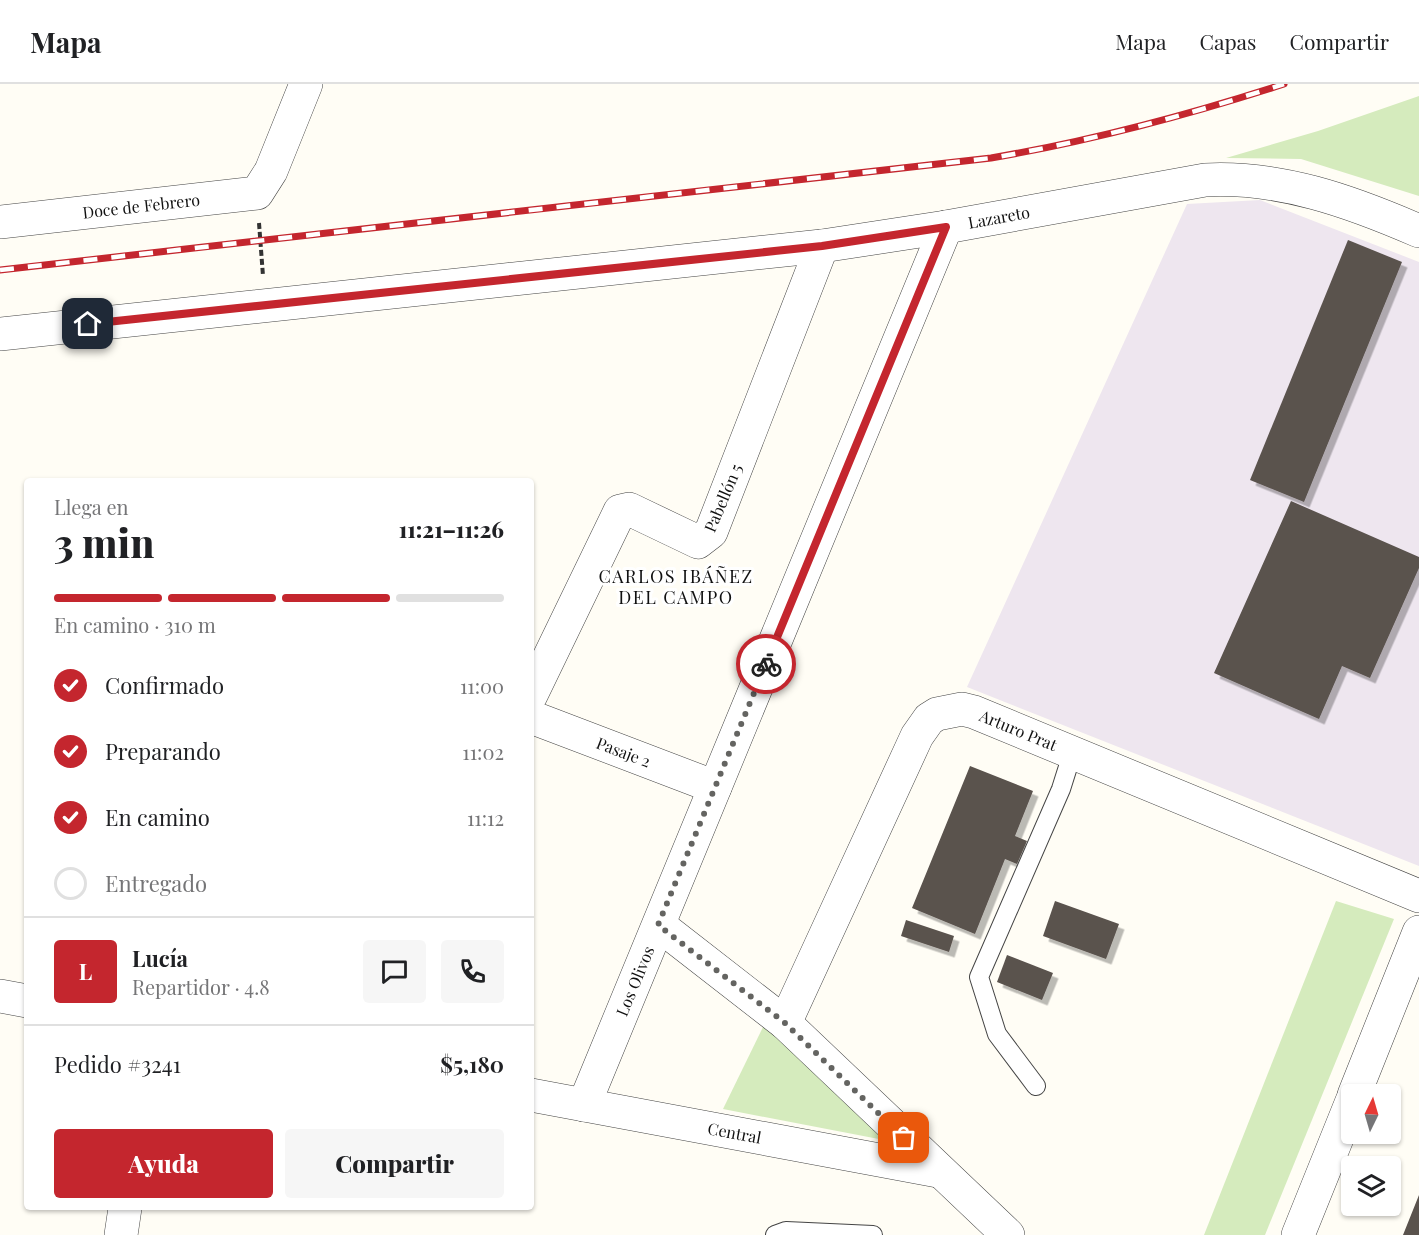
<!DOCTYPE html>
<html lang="es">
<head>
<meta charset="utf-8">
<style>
	body { margin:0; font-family:"Playfair Display",serif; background:#f6f6f6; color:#202124; height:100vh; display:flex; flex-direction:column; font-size:22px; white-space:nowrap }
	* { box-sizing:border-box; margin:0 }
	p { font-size:20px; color:#757577 }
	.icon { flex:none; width:33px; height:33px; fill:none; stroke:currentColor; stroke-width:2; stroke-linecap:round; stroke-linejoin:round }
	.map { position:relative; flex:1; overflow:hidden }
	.drawer { position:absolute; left:24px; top:394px; width:510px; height:732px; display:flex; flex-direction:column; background:#fff; border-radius:6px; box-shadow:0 2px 4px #0004 }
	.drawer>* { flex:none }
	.needle { width:39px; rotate:5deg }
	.fabs { position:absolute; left:1341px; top:1000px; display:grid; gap:12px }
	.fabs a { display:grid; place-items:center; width:60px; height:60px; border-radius:6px; background:#fff; box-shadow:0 2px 4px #0004; font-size:30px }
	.pin { position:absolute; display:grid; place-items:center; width:51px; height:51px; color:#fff; margin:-26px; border-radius:12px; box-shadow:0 3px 9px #0006 }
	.courier { position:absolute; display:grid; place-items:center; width:60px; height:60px; margin:-30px; border:4px solid #c4262e; border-radius:50%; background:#fff; color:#222; box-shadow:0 2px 8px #0007 }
	.summary em { font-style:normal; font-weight:800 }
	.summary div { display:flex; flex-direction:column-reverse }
	.summary { display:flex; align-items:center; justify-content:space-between; height:102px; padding:0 30px }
	h1 { font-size:39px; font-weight:800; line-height:45px }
	.bar { display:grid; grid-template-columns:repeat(4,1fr); gap:9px 6px; align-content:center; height:72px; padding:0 30px }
	.bar i { height:8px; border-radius:4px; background:#e0e0e0 }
	.bar .current { background:#c4262e }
	.bar p { grid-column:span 4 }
	.line { display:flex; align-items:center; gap:15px; padding:0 30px; border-top:2px solid #e0e0e0 }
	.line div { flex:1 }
	.round { display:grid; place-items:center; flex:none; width:63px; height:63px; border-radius:6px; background:#f6f6f6 }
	ol { padding:0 30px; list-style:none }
	li { display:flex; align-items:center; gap:18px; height:66px }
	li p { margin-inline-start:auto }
	li .icon { padding:6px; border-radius:50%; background:#c4262e; color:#fff; stroke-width:4 }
	li:last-child { color:#757577 }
	li i { width:33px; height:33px; border:3px solid #e0e0e0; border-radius:50% }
	.primary-button { display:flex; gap:12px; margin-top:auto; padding:12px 30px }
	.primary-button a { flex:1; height:69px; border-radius:6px; background:#c4262e; color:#fff; font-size:24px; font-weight:800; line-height:69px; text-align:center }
	.primary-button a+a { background:#f6f6f6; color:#202124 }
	header { display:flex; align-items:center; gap:36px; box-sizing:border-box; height:84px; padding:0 30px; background:#fff; border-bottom:2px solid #e0e0e0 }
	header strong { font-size:28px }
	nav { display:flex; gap:33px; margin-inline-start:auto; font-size:21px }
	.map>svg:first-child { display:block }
	.industrial { fill:#eee6ef }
	.green { fill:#d5ebbd }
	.building { fill:#5a524d; filter:url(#shadow) }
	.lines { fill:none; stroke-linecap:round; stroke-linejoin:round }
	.service-casing { stroke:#444; stroke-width:20 }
	.minor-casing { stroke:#444; stroke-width:34 }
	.tertiary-casing { stroke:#444; stroke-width:34 }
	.path { stroke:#333; stroke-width:4; stroke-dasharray:6 3; stroke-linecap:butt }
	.service { stroke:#fff; stroke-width:18 }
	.minor { stroke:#fff; stroke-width:33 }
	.tertiary { stroke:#fff; stroke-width:33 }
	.rail-casing { stroke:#c4262e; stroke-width:7 }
	.rail { stroke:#fff; stroke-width:4.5; stroke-dasharray:14; stroke-linecap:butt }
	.done { stroke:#646461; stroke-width:6; stroke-dasharray:0 10.8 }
	.route { stroke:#c4262e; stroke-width:8 }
	.labels { text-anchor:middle; stroke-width:6; stroke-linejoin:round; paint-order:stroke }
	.street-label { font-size:16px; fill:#111; stroke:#fff }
	.neighbourhood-label { font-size:18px; letter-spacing:1.5px; fill:#111; stroke:#fff }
</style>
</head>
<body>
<header>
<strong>Mapa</strong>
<nav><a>Mapa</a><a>Capas</a><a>Compartir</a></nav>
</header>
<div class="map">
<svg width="1419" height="1151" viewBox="0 0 1419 1151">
	<defs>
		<filter id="shadow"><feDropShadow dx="5.5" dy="5.5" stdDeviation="0" flood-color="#0004"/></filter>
	</defs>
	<rect width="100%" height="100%" fill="#fffdf5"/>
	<!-- industrial -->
	<polygon class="industrial" points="1260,116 1419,178 1419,782 967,603 1187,120"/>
	<!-- green -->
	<g class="green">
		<polygon points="1419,12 1419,112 1301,75 1226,74 1318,47"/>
		<polygon points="1336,817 1394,835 1265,1151 1204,1151"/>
		<polygon points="765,939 884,1056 723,1025"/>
	</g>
	<!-- building -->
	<g class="building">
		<polygon points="1348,156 1402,178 1304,418 1250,396"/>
		<polygon points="1291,417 1419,473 1419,484 1370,594 1342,582 1319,635 1214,589"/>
		<polygon points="970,682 1033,707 1015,752 1027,757 1017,780 1005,775 975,850 912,824"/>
		<polygon points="1055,817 1119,840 1106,875 1043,852"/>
		<polygon points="906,836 954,852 949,868 901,852"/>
		<polygon points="1007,871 1053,889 1042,916 997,898"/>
		<polygon points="1419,1111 1419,1151 1403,1151"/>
	</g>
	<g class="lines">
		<defs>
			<g id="service">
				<polyline points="1036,1002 997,950 979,893 1061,705 1073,667"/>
				<polyline points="775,1151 786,1147 873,1151"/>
			</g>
			<g id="minor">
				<path id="s1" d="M 0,138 L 257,109 L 271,87 L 306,0"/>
				<polyline points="531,611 620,427 629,425 698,458 711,448 822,162"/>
				<path id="s2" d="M 531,633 L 715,703"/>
				<polyline points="659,841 785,939 1008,1151"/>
				<polyline points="0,912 27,917"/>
				<path id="s3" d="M 785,939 L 917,652 L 929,635 L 937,630 L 962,625 L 974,628 L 1419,812"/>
				<path id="s4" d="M 531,1011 L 938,1087"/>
				<polyline points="1354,1011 1419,848"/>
				<path id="s5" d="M 584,1021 L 946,143"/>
				<polyline points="121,1151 125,1124"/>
				<polyline points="1298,1151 1352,1017"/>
			</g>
			<g id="tertiary">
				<path id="s6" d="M 0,250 L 822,162 L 946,143 L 1205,96 C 1280,92 1350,117 1419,147"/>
			</g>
		</defs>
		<!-- service casing -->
		<use href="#service" class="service-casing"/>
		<!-- minor casing -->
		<use href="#minor" class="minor-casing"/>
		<!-- tertiary casing -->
		<use href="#tertiary" class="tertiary-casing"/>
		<!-- path -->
		<polyline class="path" points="259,139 263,192"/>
		<!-- service -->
		<use href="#service" class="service"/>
		<!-- minor -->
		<use href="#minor" class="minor"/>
		<!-- tertiary -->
		<use href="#tertiary" class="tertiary"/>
		<defs>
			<path id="rail" d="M 0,186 L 991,74 C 1091,57 1188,31 1284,0"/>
		</defs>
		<!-- rail casing -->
		<use href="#rail" class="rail-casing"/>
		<!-- rail -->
		<use href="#rail" class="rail"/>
	</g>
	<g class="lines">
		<!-- done -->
		<polyline class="done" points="766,580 658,841 785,939 904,1054"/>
		<!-- route -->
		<polyline class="route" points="88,240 822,162 946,143 766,580"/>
	</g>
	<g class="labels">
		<!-- street labels -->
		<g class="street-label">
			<text dy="6" stroke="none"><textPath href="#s1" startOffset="142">Doce de Febrero</textPath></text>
			<text dy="6" stroke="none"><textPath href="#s6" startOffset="1006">Lazareto</textPath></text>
			<text transform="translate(723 414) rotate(-67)" y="6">Pabellón 5</text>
			<text dy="6" stroke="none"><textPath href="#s3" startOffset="432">Arturo Prat</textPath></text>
			<text dy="6" stroke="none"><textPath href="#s2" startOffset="99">Pasaje 2</textPath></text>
			<text dy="6" stroke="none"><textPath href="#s5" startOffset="134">Los Olivos</textPath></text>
			<text dy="6" stroke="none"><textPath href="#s4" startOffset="207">Central</textPath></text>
		</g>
		<!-- neighbourhood labels -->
		<g class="neighbourhood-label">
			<text x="676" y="499">CARLOS IBÁÑEZ<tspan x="676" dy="21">DEL CAMPO</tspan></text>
		</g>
	</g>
</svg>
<div class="fabs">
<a><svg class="needle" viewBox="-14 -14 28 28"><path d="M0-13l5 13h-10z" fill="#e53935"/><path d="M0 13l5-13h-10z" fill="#757577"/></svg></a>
<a><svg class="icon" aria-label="layers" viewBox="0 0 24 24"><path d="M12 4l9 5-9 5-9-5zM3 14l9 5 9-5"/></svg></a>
</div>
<div class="pin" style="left:904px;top:1054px;background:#ea580c"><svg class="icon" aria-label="bag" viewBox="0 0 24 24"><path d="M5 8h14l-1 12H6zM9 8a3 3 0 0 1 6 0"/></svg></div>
<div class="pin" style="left:88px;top:240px;background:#1f2937"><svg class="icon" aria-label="home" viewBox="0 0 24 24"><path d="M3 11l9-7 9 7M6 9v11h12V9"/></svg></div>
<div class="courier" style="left:766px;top:580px"><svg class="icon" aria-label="bike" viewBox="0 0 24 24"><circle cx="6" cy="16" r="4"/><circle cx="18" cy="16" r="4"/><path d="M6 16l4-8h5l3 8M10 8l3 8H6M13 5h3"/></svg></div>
<section class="drawer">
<div class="summary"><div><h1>3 min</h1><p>Llega en</p></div><em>11:21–11:26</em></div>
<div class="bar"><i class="current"></i><i class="current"></i><i class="current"></i><i></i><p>En camino · 310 m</p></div>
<ol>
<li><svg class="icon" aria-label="check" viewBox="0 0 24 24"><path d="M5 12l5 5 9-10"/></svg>Confirmado<p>11:00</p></li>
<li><svg class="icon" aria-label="check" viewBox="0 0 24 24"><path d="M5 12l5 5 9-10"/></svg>Preparando<p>11:02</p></li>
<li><svg class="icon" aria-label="check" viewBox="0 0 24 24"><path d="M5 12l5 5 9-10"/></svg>En camino<p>11:12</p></li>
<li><i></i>Entregado</li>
</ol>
<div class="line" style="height:108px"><b class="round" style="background:#c4262e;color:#fff">L</b><div><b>Lucía</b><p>Repartidor · 4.8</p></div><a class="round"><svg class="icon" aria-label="chat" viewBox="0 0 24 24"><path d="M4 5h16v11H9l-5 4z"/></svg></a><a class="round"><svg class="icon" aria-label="phone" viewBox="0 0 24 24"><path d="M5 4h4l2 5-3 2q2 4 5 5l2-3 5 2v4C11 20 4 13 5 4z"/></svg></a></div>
<div class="line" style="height:78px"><div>Pedido #3241</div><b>$5,180</b></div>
<div class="primary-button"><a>Ayuda</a><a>Compartir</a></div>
</section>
</div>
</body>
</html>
